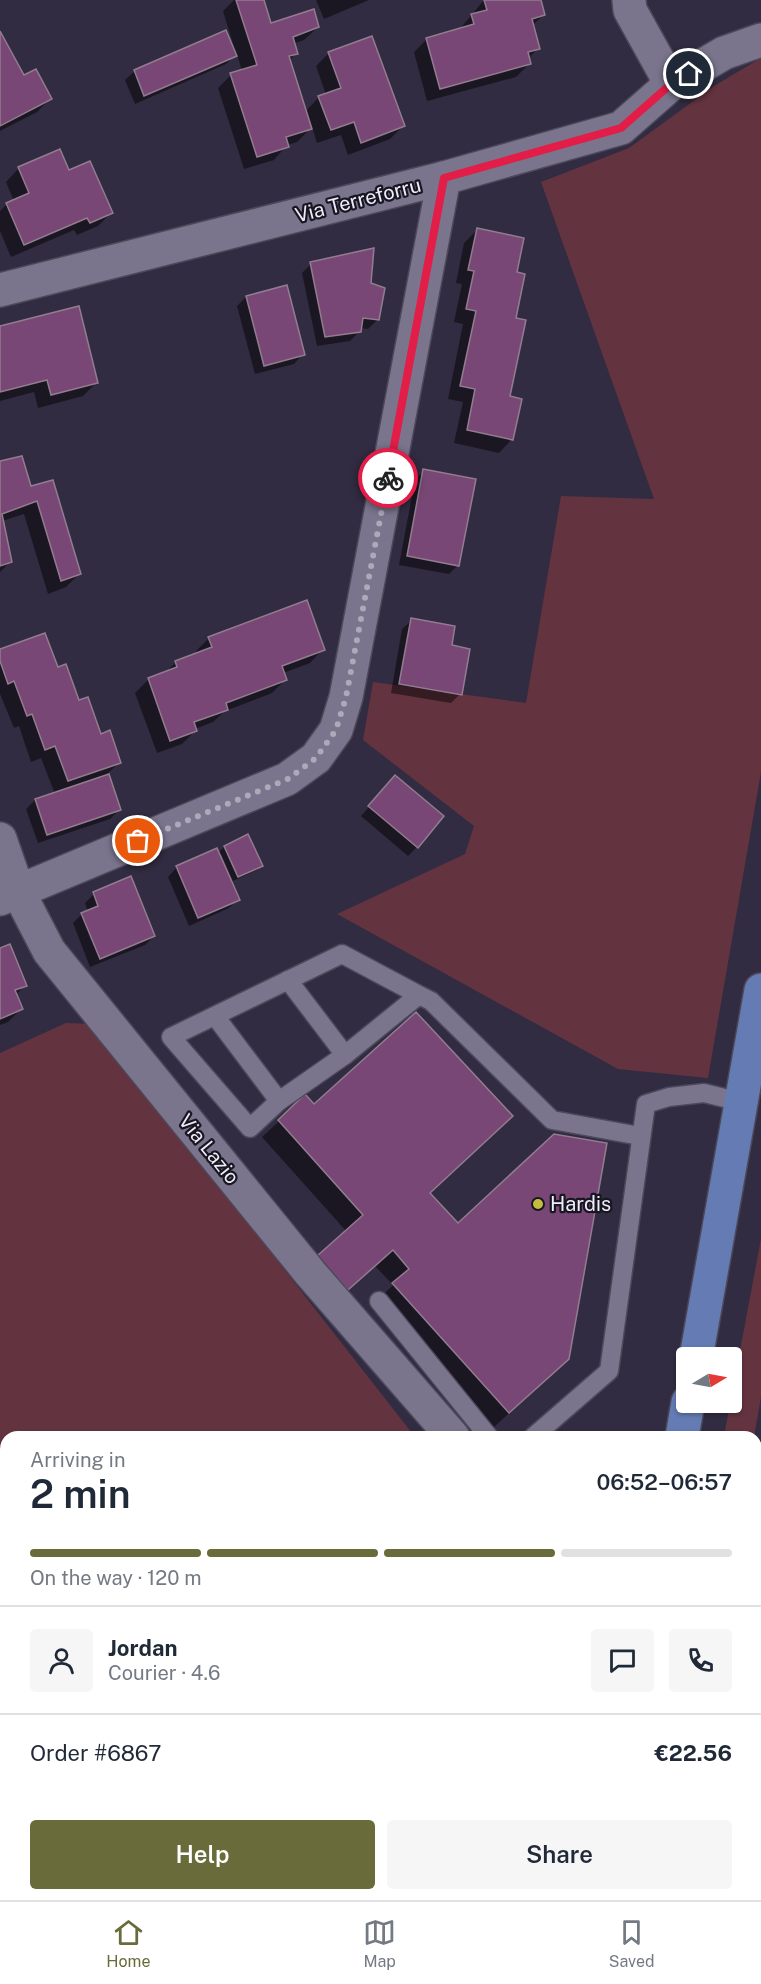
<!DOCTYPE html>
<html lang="en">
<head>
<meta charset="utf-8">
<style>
	body { margin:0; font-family:"Public Sans",sans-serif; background:#f6f6f7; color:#1f2937; height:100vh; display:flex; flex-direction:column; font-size:22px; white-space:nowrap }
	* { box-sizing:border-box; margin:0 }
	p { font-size:20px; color:#747a83 }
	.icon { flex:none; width:33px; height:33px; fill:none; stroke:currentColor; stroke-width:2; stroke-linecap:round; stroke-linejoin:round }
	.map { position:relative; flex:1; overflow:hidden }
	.panel { position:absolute; left:0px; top:1431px; width:762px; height:470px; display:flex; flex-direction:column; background:#fff; border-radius:18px 18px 0 0; box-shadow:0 2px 4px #0004 }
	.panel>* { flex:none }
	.needle { width:39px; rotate:80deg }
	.fabs { position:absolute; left:676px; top:1347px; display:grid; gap:12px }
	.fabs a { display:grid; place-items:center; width:66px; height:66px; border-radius:6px; background:#fff; box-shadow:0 2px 4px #0004; font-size:30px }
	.pin { position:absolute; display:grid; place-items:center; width:51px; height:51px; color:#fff; margin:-26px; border:3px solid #fff; border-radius:50%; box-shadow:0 2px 6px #0007 }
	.courier { position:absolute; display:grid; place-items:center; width:60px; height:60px; margin:-30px; border:4px solid #e11d48; border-radius:50%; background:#fff; color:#222; box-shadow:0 2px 8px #0007 }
	.summary em { font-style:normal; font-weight:600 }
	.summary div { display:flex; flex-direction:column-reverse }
	.summary { display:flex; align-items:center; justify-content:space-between; height:102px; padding:0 30px }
	h1 { font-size:39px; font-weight:600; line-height:45px }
	.bar { display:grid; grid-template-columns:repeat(4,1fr); gap:9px 6px; align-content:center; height:72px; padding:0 30px }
	.bar i { height:8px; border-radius:4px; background:#e0e1e3 }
	.bar .selected { background:#6a6b3a }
	.bar p { grid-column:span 4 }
	.line { display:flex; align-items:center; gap:15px; padding:0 30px; border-top:2px solid #e0e1e3 }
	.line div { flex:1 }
	.round { display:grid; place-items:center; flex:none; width:63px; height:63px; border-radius:6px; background:#f6f6f7 }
	.cta { display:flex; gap:12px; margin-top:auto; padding:12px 30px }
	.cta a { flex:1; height:69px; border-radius:6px; background:#6a6b3a; color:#fff; font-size:24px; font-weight:600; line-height:69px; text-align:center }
	.cta a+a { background:#f6f6f7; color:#1f2937 }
	.tabs { display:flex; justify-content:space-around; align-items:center; height:84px; border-top:2px solid #e0e1e3; background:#fff; font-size:16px; color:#747a83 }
	.tabs a { display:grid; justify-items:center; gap:3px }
	.tabs .selected { color:#6a6b3a }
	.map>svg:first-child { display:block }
	.green { fill:#643340 }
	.shadow { fill:#0007 }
	.building { fill:#794775; stroke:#927c8f; stroke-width:1.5 }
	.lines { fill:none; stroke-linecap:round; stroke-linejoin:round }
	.service-casing { stroke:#4c485a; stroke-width:21 }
	.minor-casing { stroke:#4c485a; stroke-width:36 }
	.primary-casing { stroke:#4c485a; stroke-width:36 }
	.service { stroke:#7a758d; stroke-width:18 }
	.minor { stroke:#7a758d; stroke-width:33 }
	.primary { stroke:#647cb3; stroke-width:33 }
	.done { stroke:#aca9b9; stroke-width:6; stroke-dasharray:0 10.8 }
	.route { stroke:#e11d48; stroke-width:8 }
	.poi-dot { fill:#c5bc3d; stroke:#181620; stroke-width:2 }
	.labels { text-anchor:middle; stroke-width:4.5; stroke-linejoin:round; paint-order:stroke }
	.street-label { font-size:20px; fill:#efecfa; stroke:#181620 }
	.poi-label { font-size:20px; fill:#efecfa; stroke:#181620; text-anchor:start }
</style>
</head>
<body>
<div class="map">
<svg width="761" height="1900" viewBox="0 0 761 1900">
	<rect width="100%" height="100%" fill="#312c41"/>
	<!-- green -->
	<g class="green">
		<polygon points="761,58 761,772 708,1078 618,1069 337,914 465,854 474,826 363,740 373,682 526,703 561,496 654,499 541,182 629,148 714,86"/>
		<polygon points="66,1023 98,1024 119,1058 415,1437 6,1437 6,1894 203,1894 207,1900 0,1900 0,1053"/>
		<polygon points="761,1239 761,1397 754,1437 724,1437 730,1403 732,1402 732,1393"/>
		<polygon points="756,1591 761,1592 761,1881 756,1886"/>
		<polygon points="638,1894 748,1894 748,1895 742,1900 637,1900"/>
	</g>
	<!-- shadow -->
	<g class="shadow">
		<polygon points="234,0 262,0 270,25 318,27 304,40 293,44 296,53 289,61 305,112 319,97 326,95 316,66 329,53 403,126 390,139 348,155 341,135 317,143 312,127 297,142 287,145 274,160 244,169 218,88 231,75 242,71 237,54 226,64 135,104 125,80 135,71 234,47 223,11"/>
		<polygon points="316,0 369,0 324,19"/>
		<polygon points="484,0 539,0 543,15 532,26 538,48 528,59 529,64 516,77 427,101 414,52 427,39 459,30"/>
		<polygon points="0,34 24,77 50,99 37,112 0,131"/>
		<polygon points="19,168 68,172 111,213 98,226 77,235 74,230 11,257 0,231 0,211 7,204 14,201 6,182"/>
		<polygon points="477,230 515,273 515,320 508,397 512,439 499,453 454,443 463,402 448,399 463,324 454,322 462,284 456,283 464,243"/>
		<polygon points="311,264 377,320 368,329 360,328 359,332 350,341 317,346 302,273"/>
		<polygon points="246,297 303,354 294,364 255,374 237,306"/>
		<polygon points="0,327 96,383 83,396 38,408 34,392 0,401"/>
		<polygon points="0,463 30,488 79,574 66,587 48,594 24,514 2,521 10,562 0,572"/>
		<polygon points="424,471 458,565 449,574 399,565 415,480"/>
		<polygon points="412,620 450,647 460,694 451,703 391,693 402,629"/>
		<polygon points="209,638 323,649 310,663 283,673 285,680 272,693 225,711 213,722 195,729 195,731 182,744 157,753 135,693 149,679 165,673 176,662 197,654 196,651"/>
		<polygon points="0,651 57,669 119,763 107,774 119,810 110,819 38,843 26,809 35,800 55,794 41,758 31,762 19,726 14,728 0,694"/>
		<polygon points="395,777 417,847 408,856 361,816"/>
		<polygon points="224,847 261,866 257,870 233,881 221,854 219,855 238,899 229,908 189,926 168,877 177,867 218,853"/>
		<polygon points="94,894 154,936 145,945 90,967 73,923 82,914 88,912 85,903"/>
		<polygon points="0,949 25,985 16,995 21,1009 8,1022 0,1025"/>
		<polygon points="305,1097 314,1106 429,1193 568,1358 492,1429 377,1301 393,1285 375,1266 331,1305 302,1274 347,1232 262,1137"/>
	</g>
	<!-- building -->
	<g class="building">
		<polygon points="236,0 264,0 271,23 314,9 319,27 293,37 298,54 289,56 312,129 286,137 289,147 257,157 230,73 257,65"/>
		<polygon points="484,0 541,0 545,15 532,19 540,49 528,52 531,64 440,89 426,38 474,24 471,14 487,10"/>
		<polygon points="226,30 237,56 144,96 134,70"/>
		<polygon points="0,31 24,75 36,69 52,99 0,126"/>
		<polygon points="372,36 405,126 361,143 354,122 331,130 318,96 341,88 328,52"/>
		<polygon points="60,149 69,170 90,161 113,213 90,223 87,218 24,245 6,203 29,193 18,167"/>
		<polygon points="477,228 524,238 517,272 525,274 516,318 526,320 510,396 522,399 513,440 467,430 475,389 460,386 476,311 466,309 474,271 468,270"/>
		<polygon points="374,248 371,283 385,288 379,320 363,318 361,332 325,337 310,262"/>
		<polygon points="287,285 305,355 264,366 246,296"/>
		<polygon points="79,306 98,383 51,395 47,380 0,392 0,326"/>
		<polygon points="22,456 31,486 53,480 81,574 61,581 37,501 2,514 12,562 0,566 0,461"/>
		<polygon points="423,469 476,479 459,566 407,556"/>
		<polygon points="307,600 325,650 282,666 287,680 226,703 228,710 194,722 197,731 170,741 148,678 177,667 175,661 212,647 208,637"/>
		<polygon points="411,618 455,626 452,645 470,649 462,695 399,684"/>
		<polygon points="45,633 58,667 66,664 79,700 88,697 101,734 110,730 121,763 68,781 55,746 45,750 32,714 27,716 14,681 8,684 0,661 0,649"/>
		<polygon points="109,774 121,810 47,835 35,799"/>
		<polygon points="395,775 444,816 418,848 368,806"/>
		<polygon points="248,834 263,866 238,877 224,846"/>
		<polygon points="217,848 240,900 198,918 176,866"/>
		<polygon points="131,876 155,936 100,959 81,913 98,906 93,892"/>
		<polygon points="10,944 27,986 15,990 23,1009 0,1019 0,948"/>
		<polygon points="416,1012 513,1116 430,1193 458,1223 554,1134 607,1143 569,1359 509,1413 392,1283 409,1269 393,1250 348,1290 317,1256 363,1215 278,1120 305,1094 314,1104"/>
		<polygon points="329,1894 489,1894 488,1900 323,1900"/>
	</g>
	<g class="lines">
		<defs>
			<g id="service">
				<polyline points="288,980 345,1055"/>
				<polyline points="419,995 345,1055 279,1101 250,1128 171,1037 342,954 419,995 431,1001 552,1120 640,1136"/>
				<polyline points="215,1016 279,1101"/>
				<polyline points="379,1301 489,1437"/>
				<polyline points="533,1437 609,1371 646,1104 669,1097 704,1093 741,1102"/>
				<polyline points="272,1900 273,1894"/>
				<polyline points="508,1900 509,1894"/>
			</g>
			<g id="minor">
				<polyline points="629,0 630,10 671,84"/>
				<polyline points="0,290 444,178 621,128 671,84 724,53 761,40"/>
				<polyline points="0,839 18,891 49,951 311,1274 453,1437"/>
				<polyline points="0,899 287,779 316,758 336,730 346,697 444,178"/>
			</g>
			<g id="primary">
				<polyline points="696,1358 761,990"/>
				<polyline points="682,1437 688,1402"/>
				<polyline points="599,1900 600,1894"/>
			</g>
		</defs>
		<!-- service casing -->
		<use href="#service" class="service-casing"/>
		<!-- minor casing -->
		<use href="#minor" class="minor-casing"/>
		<!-- primary casing -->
		<use href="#primary" class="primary-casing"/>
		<!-- service -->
		<use href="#service" class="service"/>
		<!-- minor -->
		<use href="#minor" class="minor"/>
		<!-- primary -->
		<use href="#primary" class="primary"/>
	</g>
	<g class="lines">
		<!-- done -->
		<polyline class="done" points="138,841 288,779 316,758 336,730 346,697 388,478"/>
		<!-- route -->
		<polyline class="route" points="388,478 444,178 621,128 671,84 689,74"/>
	</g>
	<!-- markers -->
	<circle class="poi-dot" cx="538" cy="1204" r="6"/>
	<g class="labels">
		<!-- street labels -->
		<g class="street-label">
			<text transform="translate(358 200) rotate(-14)" y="7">Via Terreforru</text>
			<text transform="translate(209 1149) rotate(51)" y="7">Via Lazio</text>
		</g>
		<!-- poi labels -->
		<g class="poi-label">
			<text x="550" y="1211">Hardis</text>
		</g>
	</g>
</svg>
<div class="fabs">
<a><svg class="needle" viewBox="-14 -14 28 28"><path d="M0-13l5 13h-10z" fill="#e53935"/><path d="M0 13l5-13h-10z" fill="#747a83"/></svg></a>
</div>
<div class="pin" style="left:138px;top:841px;background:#ea580c"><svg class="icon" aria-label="bag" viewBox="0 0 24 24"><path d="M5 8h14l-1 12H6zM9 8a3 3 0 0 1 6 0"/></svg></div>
<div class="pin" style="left:689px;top:74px;background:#1f2937"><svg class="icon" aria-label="home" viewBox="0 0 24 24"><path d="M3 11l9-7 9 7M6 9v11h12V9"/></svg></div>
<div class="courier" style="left:388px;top:478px"><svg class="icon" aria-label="bike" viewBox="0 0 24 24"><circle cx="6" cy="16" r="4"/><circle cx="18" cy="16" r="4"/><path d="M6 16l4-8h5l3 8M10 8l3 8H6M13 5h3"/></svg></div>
<section class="panel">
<div class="summary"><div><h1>2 min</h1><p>Arriving in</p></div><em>06:52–06:57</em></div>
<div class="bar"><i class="selected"></i><i class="selected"></i><i class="selected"></i><i></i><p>On the way · 120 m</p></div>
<div class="line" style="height:108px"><a class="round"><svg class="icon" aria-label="person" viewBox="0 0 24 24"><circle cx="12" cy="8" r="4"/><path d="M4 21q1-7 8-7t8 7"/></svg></a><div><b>Jordan</b><p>Courier · 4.6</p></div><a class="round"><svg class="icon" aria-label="chat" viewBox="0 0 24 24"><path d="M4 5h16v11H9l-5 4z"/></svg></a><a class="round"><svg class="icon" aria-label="phone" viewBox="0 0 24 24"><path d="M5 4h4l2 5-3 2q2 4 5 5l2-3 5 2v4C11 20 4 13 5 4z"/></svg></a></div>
<div class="line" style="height:78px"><div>Order #6867</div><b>€22.56</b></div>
<div class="cta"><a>Help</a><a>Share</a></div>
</section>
</div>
<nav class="tabs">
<a class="selected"><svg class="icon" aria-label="home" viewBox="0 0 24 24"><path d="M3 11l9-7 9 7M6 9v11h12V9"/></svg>Home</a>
<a><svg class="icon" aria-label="map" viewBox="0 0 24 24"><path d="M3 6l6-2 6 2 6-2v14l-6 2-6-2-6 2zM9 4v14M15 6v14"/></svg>Map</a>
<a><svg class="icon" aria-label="saved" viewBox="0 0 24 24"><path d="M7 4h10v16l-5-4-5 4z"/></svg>Saved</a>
</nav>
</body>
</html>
